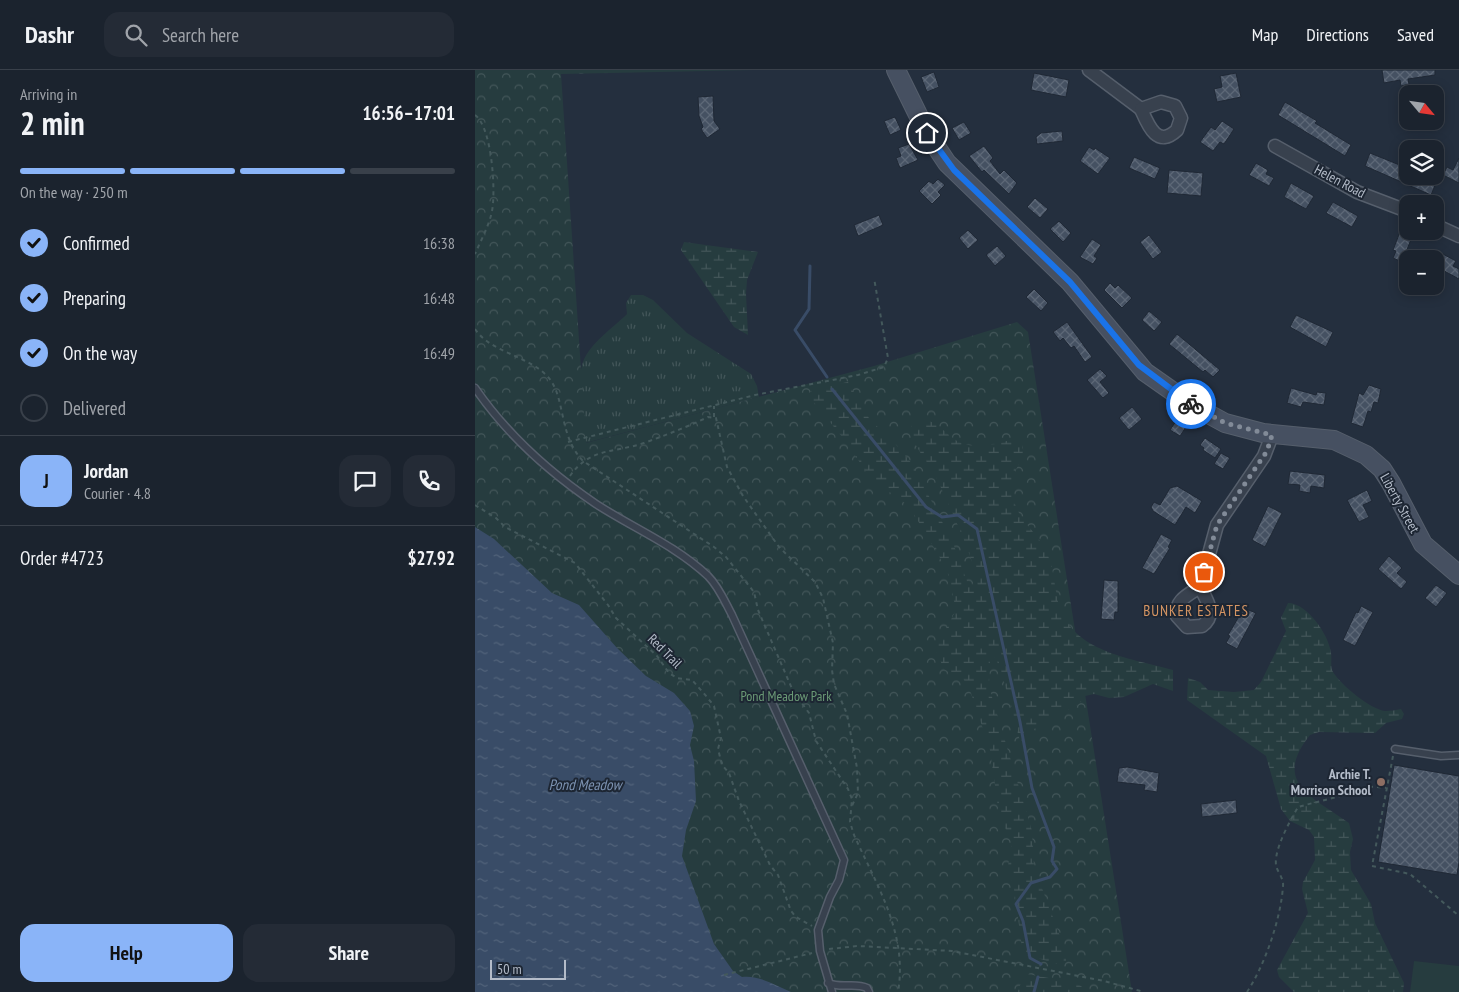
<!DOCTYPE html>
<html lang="en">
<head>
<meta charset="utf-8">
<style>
	body { margin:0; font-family:"PT Sans Narrow",sans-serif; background:#242b36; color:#f1f3f6; height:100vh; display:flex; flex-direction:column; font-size:19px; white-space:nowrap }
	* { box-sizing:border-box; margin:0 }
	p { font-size:16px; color:#a0a4aa }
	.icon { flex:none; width:28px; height:28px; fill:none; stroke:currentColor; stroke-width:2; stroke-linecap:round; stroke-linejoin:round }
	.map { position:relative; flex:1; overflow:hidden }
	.sheet { display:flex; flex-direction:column; background:#1b232e; width:475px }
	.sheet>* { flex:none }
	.needle { width:32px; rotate:119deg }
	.tools { position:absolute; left:924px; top:15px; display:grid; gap:10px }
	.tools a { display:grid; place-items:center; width:45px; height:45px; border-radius:10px; background:#1b232e; box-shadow:0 2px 12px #0003,0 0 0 1px #39404a; font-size:25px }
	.scale { position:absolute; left:15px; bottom:12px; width:76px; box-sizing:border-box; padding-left:5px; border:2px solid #b4bcc9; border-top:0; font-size:14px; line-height:18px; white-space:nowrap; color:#b4bcc9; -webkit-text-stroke:4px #1d2633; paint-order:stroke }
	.pin { position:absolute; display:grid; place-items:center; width:42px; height:42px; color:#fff; margin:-21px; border:2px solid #fff; border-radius:50%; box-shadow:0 1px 5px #0007 }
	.courier { position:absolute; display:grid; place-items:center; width:50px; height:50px; margin:-25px; border:4px solid #1a73e8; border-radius:50%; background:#fff; color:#222; box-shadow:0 1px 6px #0007 }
	.summary em { font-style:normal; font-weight:700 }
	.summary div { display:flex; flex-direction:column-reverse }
	.summary { display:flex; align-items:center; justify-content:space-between; height:85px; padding:0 20px }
	h1 { font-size:32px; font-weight:700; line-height:38px }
	.bar { display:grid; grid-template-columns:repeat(4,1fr); gap:8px 5px; align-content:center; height:60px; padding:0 20px }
	.bar i { height:6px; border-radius:4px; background:#39404a }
	.bar .on { background:#8ab4f8 }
	.bar p { grid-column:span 4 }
	.line { display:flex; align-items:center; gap:12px; padding:0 20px; border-top:1px solid #39404a }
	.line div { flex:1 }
	.round { display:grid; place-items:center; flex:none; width:52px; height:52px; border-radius:15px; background:#242b36 }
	ol { padding:0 20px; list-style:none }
	li { display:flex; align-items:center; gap:15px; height:55px }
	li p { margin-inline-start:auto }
	li .icon { padding:5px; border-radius:50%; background:#8ab4f8; color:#111; stroke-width:4 }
	li:last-child { color:#a0a4aa }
	li i { width:28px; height:28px; border:2px solid #39404a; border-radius:50% }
	.action { display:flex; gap:10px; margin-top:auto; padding:10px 20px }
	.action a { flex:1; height:58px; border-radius:15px; background:#8ab4f8; color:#111; font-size:20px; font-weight:700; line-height:58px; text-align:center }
	.action a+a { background:#242b36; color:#f1f3f6 }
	header { display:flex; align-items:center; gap:30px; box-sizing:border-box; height:70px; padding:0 25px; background:#1b232e; border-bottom:1px solid #39404a }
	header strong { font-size:24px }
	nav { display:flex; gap:28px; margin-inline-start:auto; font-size:18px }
	.search { width:350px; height:45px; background:#242b36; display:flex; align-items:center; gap:12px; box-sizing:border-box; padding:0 18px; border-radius:15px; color:#a0a4aa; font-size:19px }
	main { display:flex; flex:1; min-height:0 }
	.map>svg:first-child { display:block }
	.grass { fill:url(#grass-tufts) }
	.forest { fill:url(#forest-crowns) }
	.wetland { fill:url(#wetland-marsh) }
	.pitch { fill:#263c3f }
	.water { fill:url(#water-ripples) }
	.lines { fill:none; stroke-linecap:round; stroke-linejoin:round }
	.stream { stroke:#394c67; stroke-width:3 }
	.building { fill:url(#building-cross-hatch); stroke:#1f2835 }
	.lane-casing { stroke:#565f6c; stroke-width:9 }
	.street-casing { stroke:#565f6c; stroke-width:15 }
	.secondary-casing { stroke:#565f6c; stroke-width:20 }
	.path { stroke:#44595c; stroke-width:2; stroke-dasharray:4 4; stroke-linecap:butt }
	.lane { stroke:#38414e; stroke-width:6 }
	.street { stroke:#38414e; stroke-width:12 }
	.secondary { stroke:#465061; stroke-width:18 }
	.done { stroke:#828b98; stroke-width:5; stroke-dasharray:0 9 }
	.route { stroke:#1a73e8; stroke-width:6 }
	.education-dot { fill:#8d6e63; stroke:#1d2633; stroke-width:2 }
	.labels { text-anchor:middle; stroke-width:4; stroke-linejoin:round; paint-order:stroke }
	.street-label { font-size:14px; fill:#b4bcc9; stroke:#1d2633 }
	.park-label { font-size:14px; fill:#6b9a76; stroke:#1d2633 }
	.poi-label { font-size:14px; font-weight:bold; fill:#b4bcc9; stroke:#1d2633; text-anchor:end }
	.neighbourhood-label { font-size:15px; letter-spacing:1px; fill:#d59563; stroke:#1d2633 }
	.water-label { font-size:15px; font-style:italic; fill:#7c92b1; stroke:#1d2633 }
</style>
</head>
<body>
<header>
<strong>Dashr</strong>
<div class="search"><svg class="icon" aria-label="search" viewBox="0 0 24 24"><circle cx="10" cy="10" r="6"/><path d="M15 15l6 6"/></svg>Search here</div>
<nav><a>Map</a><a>Directions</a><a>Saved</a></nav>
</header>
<main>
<section class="sheet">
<div class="summary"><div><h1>2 min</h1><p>Arriving in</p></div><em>16:56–17:01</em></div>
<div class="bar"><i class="on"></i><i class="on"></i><i class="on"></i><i></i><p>On the way · 250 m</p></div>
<ol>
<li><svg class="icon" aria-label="check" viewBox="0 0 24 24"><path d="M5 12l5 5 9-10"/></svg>Confirmed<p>16:38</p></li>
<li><svg class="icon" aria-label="check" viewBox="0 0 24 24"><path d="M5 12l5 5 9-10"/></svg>Preparing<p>16:48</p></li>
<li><svg class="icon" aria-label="check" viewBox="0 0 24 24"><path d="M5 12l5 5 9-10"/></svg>On the way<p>16:49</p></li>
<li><i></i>Delivered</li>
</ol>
<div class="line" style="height:90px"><b class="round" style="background:#8ab4f8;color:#111">J</b><div><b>Jordan</b><p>Courier · 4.8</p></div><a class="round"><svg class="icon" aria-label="chat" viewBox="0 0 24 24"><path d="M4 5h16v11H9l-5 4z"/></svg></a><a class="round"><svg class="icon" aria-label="phone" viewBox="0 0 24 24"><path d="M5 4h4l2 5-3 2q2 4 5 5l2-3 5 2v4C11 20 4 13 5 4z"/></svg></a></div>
<div class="line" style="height:65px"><div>Order #4723</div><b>$27.92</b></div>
<div class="action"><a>Help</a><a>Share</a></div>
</section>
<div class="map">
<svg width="984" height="922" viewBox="0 0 984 922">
	<defs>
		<pattern id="grass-tufts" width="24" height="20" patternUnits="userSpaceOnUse" patternTransform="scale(1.25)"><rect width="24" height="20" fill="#263c3f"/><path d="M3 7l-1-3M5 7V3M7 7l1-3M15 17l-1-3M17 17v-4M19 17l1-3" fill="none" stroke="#435659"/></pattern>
		<pattern id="forest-crowns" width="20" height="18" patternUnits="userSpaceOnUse" patternTransform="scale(1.25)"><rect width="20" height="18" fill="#263c3f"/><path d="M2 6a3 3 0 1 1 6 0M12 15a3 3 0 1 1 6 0" fill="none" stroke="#435659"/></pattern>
		<pattern id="wetland-marsh" width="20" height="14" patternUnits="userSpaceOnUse" patternTransform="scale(1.25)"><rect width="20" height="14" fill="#263c3f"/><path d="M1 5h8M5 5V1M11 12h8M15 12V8" fill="none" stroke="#435659"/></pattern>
		<pattern id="water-ripples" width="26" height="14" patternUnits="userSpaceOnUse" patternTransform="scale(1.25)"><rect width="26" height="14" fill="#394c67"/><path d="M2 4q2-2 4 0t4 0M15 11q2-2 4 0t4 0" fill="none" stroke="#53647b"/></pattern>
		<pattern id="building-cross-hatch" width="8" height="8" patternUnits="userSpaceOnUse" patternTransform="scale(1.25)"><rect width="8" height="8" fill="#455162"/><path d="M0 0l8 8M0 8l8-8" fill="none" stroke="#5d6877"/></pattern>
	</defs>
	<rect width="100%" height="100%" fill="#242f3e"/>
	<!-- grass -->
	<path class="grass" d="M 156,225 L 168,225 L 178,230 L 212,263 L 276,304 L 282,316 L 284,327 L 110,373 C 109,352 101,311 108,292 C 115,273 138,258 152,244 L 151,233 Z"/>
	<!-- forest -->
	<polygon class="forest" points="0,0 279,0 86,4 111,373 399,296 542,252 553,262 657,922 0,922"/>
	<!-- wetland -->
	<g class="wetland">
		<path d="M 209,172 C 233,175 258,179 283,182 L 272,210 L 271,224 L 273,265 L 259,257 L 206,180 Z"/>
		<path d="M 373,312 L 395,350 L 418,371 L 438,395 L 478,473 L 492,511 L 502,520 C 509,508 468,422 460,405 C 453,392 441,380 437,365 C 435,359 436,355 439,350 C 460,347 467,361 482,371 C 499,381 526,374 543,367 C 556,385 539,396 536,413 C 536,417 537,422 538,425 C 541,450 562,461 572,483 C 580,500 579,521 585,539 C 601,583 660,589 698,600 L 698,621 L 678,614 L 649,627 L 634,628 L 619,624 L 610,626 L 604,634 L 564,655 L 545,671 L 525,597 L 519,586 L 515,585 L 514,617 L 557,761 L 559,797 L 591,882 L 591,892 L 586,895 L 548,884 L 539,819 L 533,796 L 537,773 L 524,744 L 515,680 L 496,623 L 489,610 L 469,599 L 460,579 L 481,540 L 473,504 L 464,486 L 434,436 L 395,408 L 372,373 L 333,325 L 338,319 Z"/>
		<path d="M 813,533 C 832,533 854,565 856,583 C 857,589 855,597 858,602 C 866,615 895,639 910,641 C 915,641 921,640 926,639 L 929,644 L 927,649 L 911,653 L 900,663 L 844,662 L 835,665 C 796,714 839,727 874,753 L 878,769 L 875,782 L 876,800 L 896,834 L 900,853 L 929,913 L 928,922 L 819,922 L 804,907 L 802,900 L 833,843 L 827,819 L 828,812 L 840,790 L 839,767 L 834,760 L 815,751 L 806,739 L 791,686 L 712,630 L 713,608 L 725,612 L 733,620 L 759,622 L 779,620 L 786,612 L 811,561 L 806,548 Z"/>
		<polygon points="552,904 601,913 615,922 541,922"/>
	</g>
	<!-- pitch -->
	<polygon class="pitch" points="939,891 984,896 984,922 935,922"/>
	<!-- water -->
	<path class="water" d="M 0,457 L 19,469 L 77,523 L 104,535 L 142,578 L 171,606 L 199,623 L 215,641 L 219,656 L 215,675 L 219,691 L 221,731 L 211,760 L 207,786 L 239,874 L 258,901 L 267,907 C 284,905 300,915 316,922 L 0,922 Z"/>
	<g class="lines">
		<!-- stream -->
		<g class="stream">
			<polyline points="335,196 334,239 320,260 352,307"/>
			<polyline points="357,319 451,437 467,447 483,445 502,459 545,652 557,718 579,777 577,791 582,799 575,807 556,813 541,834 548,851 555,888 566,894"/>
			<polyline points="559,922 563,907"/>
		</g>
	</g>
	<!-- building -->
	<g class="building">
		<polygon points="907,0 960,0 960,5 933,9 934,14 926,16 925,10 909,13"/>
		<polygon points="459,2 464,17 452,22 446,7"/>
		<polygon points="559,3 594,10 591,27 556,20"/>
		<polygon points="761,3 766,27 742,32 739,19 747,17 745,6"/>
		<polygon points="238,26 239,51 245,59 232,68 226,59 228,57 224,46 223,27"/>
		<polygon points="810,32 842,51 840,53 876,75 870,86 803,45"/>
		<polygon points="420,47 426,60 415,65 409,51"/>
		<polygon points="747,51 759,59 749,74 745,72 738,81 725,72 736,57 740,60"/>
		<polygon points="489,52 496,63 484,70 477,58"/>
		<polygon points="587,61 588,71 562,74 561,67 566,63"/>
		<polygon points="434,74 443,90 425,98 421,88 426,86 423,78"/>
		<polygon points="509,76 518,88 515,91 525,104 529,100 542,113 534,124 509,100 507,102 494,86"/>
		<polygon points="614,77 619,80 620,78 635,88 623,104 605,91"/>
		<polygon points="895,83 932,98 932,106 944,106 961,113 956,125 890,96"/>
		<polygon points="659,87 685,98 680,109 654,98"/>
		<polygon points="984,88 984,113 968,105 972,97 978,100"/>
		<polygon points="781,93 793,100 791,104 799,108 794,116 774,105"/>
		<polygon points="694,100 728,103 726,126 692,123"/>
		<polygon points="463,109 470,115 463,122 466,125 457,134 444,121 454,111 458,114"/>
		<polygon points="816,113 839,126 831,139 809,127"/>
		<polygon points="560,128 573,139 565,148 552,137"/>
		<polygon points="858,132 883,146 877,157 851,143"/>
		<polygon points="404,145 408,155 383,166 379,155"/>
		<polygon points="584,151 596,163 588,172 575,159"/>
		<polygon points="493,160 503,170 493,179 484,168"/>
		<polygon points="925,162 937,167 927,192 918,188 921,181 918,180"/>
		<polygon points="674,165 687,182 678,189 665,172"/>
		<polygon points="617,169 626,175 619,186 622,188 618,194 605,187"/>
		<polygon points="522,176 531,186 520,196 511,185"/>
		<polygon points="966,183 981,191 978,196 984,199 984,209 960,196"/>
		<polygon points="635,213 640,218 643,215 657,228 647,238 629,220"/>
		<polygon points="559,219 573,233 566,241 551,227"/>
		<polygon points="674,241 687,252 679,261 667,250"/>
		<polygon points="821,245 858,262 851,277 815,257"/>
		<polygon points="592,252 617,287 610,292 599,276 596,278 588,268 585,271 578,262"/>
		<polygon points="702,264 745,300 738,307 730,300 728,302 694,274"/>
		<polygon points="625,299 632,306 625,312 634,323 628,328 612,310"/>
		<polygon points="894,315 906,319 903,333 899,332 896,342 893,341 888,357 876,353 884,323 888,325"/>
		<polygon points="816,318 841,325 842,322 851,323 849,335 828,332 826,337 812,333"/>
		<polygon points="657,337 667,349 654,360 644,348"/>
		<polygon points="701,351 711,357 705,366 695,360"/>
		<polygon points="730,368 746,379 740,388 728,380 729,378 725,375"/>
		<polygon points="746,383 755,388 748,399 739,394"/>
		<polygon points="815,401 850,405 849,418 836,416 835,423 824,421 825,415 813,414"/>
		<polygon points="702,416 727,431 720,443 711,437 700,455 678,441 676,437 679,432 685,435 695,418"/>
		<polygon points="892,420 897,431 888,435 894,447 884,452 872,430"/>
		<polygon points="793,436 807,443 790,477 777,470"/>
		<polygon points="686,464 697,470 693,477 695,478 679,504 667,498"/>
		<polygon points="914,486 927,498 922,503 932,512 926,519 903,499"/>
		<polygon points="629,510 643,511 643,542 640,542 639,550 626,549"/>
		<polygon points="961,515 972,523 961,537 950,528"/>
		<polygon points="886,536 898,542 880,576 868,570 881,542 883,543"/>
		<polygon points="769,538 781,543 762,579 751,573 755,566 753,565"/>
		<polygon points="919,695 984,706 984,792 982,805 903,792"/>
		<polygon points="652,697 684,703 682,722 669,720 670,715 642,712 644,698"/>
		<polygon points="761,730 762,743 727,747 726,734"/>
	</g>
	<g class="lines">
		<defs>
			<g id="lane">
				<path d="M 0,318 C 31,363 75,403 121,434 C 158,458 200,475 233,506 C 244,517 250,532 257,545 L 369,790 L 364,810 L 355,827 L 343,860 L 345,881 L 357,922"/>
				<polyline points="920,679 966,686 984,685"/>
				<path d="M 353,913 C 367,919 380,912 392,918 L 394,922"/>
			</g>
			<g id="street">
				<polyline points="614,0 666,39"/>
				<path d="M 686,32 L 700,36 L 706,48 L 702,60 C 682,79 673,55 666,39 Z"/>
				<polyline points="800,76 882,122 932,141"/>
				<polyline points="960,155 984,166"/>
				<path d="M 725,517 C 732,530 742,545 727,556 L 712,557 L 702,546 C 700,530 713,525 725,517 L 742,455 L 789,386 L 797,365"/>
			</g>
			<polyline id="secondary" points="421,0 452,63 472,93 595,212 670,302 717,335 750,353 788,363 859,370 891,385 907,399 916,413 948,474 984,505"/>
		</defs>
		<!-- lane casing -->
		<use href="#lane" class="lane-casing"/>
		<!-- street casing -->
		<use href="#street" class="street-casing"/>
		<!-- secondary casing -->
		<use href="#secondary" class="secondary-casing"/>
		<!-- path -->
		<g class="path">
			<path d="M 0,45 C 17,57 21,121 17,141 C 14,156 6,170 0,184"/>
			<path d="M 0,259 C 16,283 53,285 73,307 C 91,327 83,365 108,391 L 239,477 L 251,487 L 279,522 L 283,540 L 318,621 L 334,643 L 341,671 L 373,719 L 377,729 L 375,752 L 379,765 C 402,816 433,864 423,922"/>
			<polyline points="239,347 239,336"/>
			<polyline points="93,372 280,325 383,305 409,297 413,288 399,208"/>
			<path d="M 95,406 C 115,377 140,383 169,373 C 191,365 212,357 233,347 L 241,348 L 252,397 L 268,426 L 304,477 L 340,512 L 348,528 L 358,573 L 357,600 L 359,614 L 372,644 L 382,698 L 383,723 L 376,738"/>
			<polyline points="0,435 21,448 30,457 100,493 133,535 141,548 182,586 194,603 202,608 217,610 232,627 239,636 246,668 243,679 247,695 254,703 264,731 295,795 303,805 316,841 321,847 337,856"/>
			<polyline points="918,686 897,796 935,804 984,846"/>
			<polyline points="354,879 383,876 477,881 629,911 669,922"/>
			<polyline points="249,905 337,883"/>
			<path d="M 772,922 C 790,895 806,848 808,816 C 809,808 802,802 801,795 C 799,779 815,751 823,737 C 837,733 851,730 865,726 C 884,721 889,714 911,718"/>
		</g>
		<!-- lane -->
		<use href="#lane" class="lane"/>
		<!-- street -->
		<use href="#street" class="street"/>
		<!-- secondary -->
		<use href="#secondary" class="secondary"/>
	</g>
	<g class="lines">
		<!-- done -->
		<polyline class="done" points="716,334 750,353 797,365 792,381 742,455 729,502"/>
		<!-- route -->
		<polyline class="route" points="452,63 479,100 595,212 664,295 716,334"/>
	</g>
	<!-- markers -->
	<circle class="education-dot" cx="906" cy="712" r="5"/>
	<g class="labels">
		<!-- street labels -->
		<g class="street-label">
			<text transform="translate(865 111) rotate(28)" y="5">Helen Road</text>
			<text transform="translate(925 433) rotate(61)" y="5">Liberty Street</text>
			<text transform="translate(190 581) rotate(45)" y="5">Red Trail</text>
		</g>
		<!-- park labels -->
		<g class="park-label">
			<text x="311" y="631">Pond Meadow Park</text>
		</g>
		<!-- poi labels -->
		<g class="poi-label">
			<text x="896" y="709">Archie T.<tspan x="896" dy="16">Morrison School</tspan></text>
		</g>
		<!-- neighbourhood labels -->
		<g class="neighbourhood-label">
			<text x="721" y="546">BUNKER ESTATES</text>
		</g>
		<!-- water labels -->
		<g class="water-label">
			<text x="110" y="720">Pond Meadow</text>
		</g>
	</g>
</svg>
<div class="tools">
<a><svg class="needle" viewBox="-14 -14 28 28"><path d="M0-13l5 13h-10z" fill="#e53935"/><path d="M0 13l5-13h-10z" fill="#a0a4aa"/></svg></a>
<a><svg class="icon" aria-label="layers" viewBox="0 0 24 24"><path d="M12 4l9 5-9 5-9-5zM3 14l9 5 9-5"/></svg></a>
<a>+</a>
<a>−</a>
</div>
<div class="scale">50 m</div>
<div class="pin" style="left:729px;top:502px;background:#ea580c"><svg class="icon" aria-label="bag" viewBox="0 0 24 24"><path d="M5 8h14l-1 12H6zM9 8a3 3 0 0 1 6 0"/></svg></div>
<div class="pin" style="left:452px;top:63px;background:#1f2937"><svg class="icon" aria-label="home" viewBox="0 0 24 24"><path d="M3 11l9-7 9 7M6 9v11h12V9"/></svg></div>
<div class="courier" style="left:716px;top:334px"><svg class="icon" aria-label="bike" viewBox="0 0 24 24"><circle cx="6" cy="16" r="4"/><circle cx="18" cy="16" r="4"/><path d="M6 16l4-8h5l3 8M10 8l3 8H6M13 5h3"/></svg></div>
</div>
</main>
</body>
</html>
